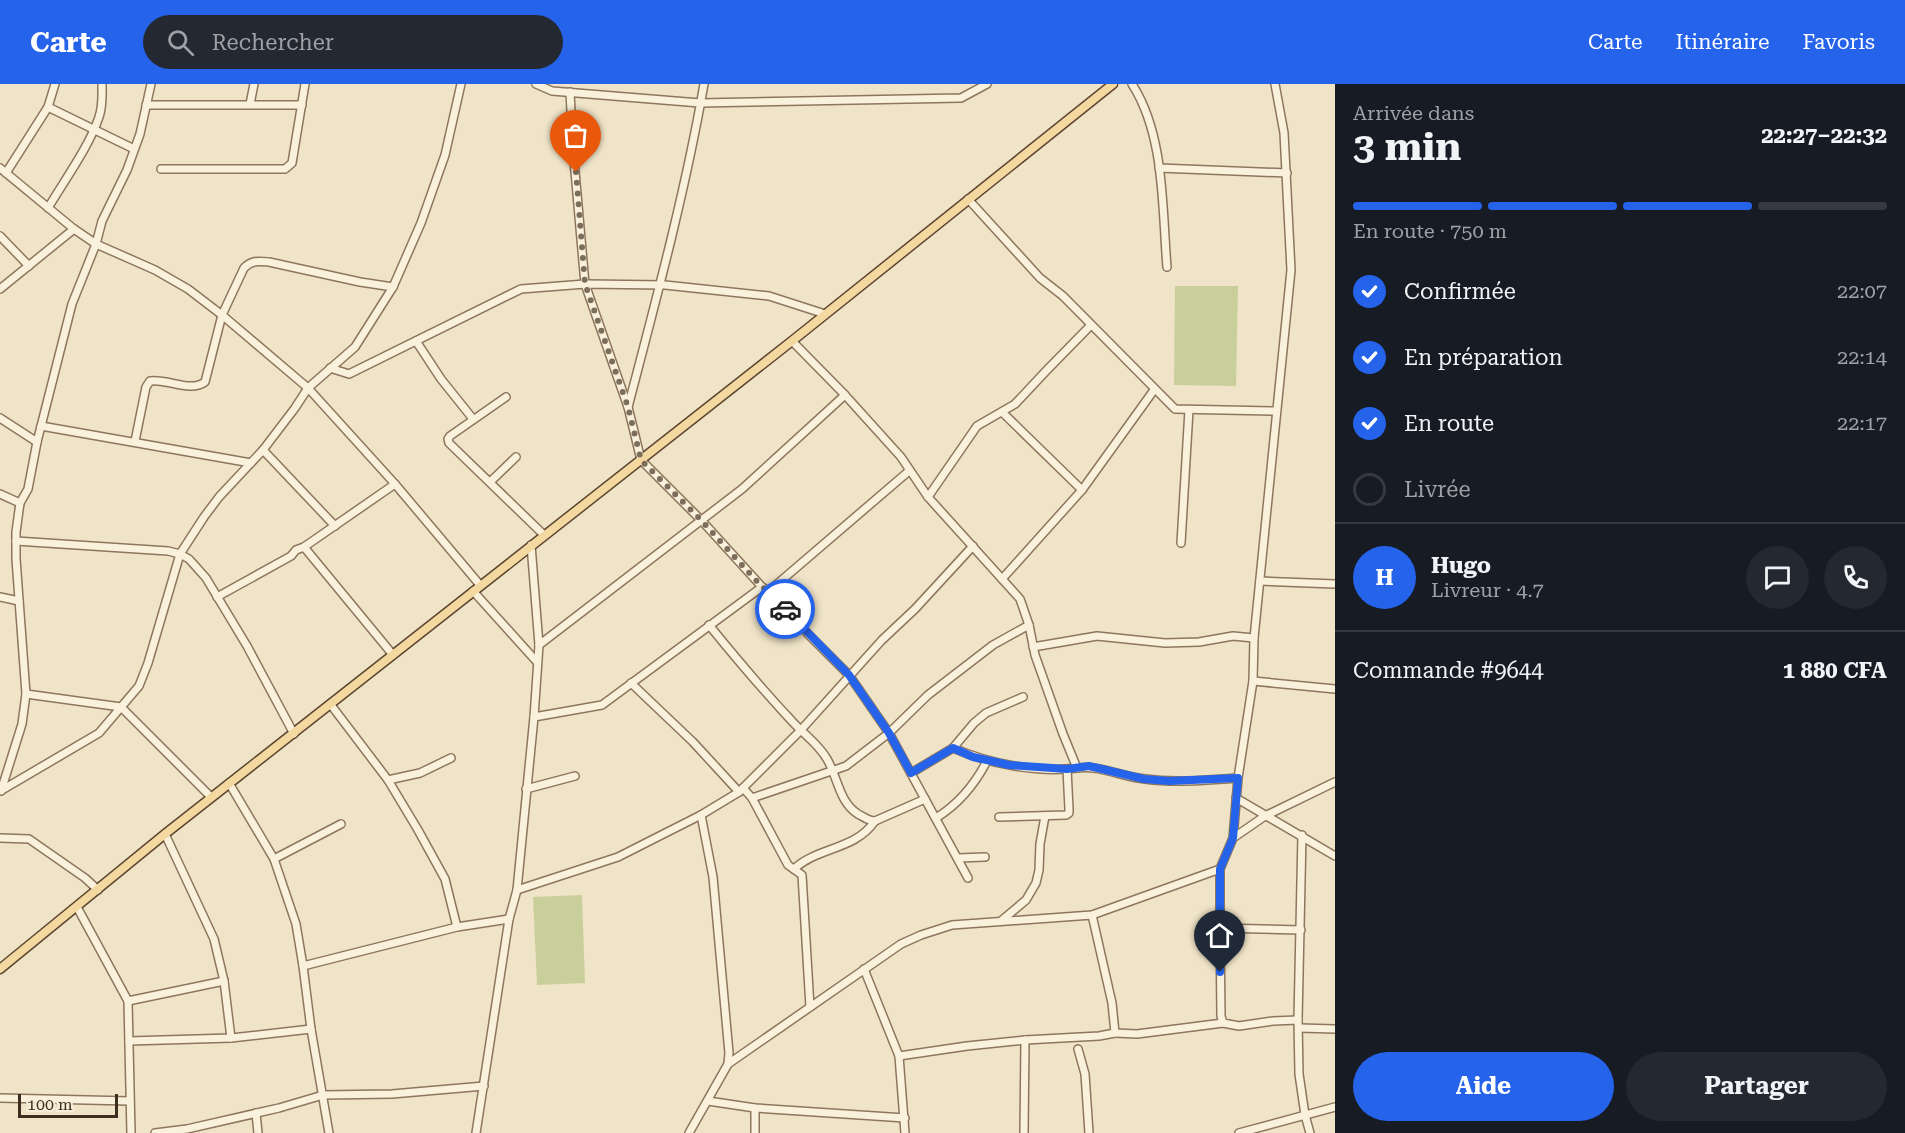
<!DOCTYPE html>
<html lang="fr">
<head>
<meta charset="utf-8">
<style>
	body { margin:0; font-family:"Roboto Serif",serif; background:#242831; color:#f1f3f6; height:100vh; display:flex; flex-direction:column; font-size:22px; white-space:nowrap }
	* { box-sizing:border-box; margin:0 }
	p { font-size:20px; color:#9ea1a6 }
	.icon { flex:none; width:33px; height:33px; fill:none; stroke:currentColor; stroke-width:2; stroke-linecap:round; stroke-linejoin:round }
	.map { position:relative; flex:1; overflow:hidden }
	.panel { display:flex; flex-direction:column; background:#171b24; width:570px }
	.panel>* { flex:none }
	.scale { position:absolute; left:18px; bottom:15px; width:100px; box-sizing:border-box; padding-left:6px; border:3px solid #3d2e20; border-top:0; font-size:16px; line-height:21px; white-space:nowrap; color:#3d2e20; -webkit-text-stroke:4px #f7eed8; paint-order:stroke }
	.pin { position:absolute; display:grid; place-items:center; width:51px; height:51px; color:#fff; margin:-62px -26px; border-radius:50% 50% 50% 0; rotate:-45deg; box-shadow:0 0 6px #0007 }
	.pin .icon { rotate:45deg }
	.courier { position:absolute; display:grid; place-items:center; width:60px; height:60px; margin:-30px; border:4px solid #2563eb; border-radius:50%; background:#fff; color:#222; box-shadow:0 2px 8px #0007 }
	.overview em { font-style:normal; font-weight:700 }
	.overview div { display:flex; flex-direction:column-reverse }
	.overview { display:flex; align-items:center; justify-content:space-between; height:102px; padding:0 18px }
	h1 { font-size:39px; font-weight:700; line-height:45px }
	.bar { display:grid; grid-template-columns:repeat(4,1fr); gap:9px 6px; align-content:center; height:72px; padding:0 18px }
	.bar i { height:8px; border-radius:4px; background:#363941 }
	.bar .current { background:#2563eb }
	.bar p { grid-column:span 4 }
	.line { display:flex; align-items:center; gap:15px; padding:0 18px; border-top:2px solid #363941 }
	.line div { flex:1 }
	.round { display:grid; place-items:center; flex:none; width:63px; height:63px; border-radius:32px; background:#242831 }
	ol { padding:0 18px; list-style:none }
	li { display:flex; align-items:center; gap:18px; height:66px }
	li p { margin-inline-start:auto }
	li .icon { padding:6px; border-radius:50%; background:#2563eb; color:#fff; stroke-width:4 }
	li:last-child { color:#9ea1a6 }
	li i { width:33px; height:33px; border:3px solid #363941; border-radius:50% }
	.cta { display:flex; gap:12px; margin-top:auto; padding:12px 18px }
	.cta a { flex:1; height:69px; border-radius:36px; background:#2563eb; color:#fff; font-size:24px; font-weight:700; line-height:69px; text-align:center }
	.cta a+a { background:#242831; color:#f1f3f6 }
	header { display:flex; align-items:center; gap:36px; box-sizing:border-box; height:84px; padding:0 30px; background:#2563eb; color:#fff }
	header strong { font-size:28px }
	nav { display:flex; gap:33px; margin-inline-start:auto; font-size:21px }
	.search { width:420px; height:54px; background:#242831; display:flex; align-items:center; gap:15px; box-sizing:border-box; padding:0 21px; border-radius:33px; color:#9ea1a6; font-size:22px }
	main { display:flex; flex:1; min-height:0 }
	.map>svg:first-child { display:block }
	.green { fill:#c9cf9b }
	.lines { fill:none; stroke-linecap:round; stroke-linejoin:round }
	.minor-casing { stroke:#8d765c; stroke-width:10 }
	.major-casing { stroke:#5b4430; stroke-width:11 }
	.minor { stroke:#faf1dc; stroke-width:7 }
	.major { stroke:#f3d9a0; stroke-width:8 }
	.done { stroke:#7c6e5b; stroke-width:6; stroke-dasharray:0 10.8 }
	.route { stroke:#2563eb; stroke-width:8 }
</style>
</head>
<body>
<header>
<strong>Carte</strong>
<div class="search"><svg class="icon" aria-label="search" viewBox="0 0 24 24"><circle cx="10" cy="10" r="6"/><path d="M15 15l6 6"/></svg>Rechercher</div>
<nav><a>Carte</a><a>Itinéraire</a><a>Favoris</a></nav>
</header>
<main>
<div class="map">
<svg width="1335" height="1049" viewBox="0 0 1335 1049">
	<rect width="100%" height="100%" fill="#f0e4c8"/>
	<!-- green -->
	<g class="green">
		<polygon points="1175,202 1238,202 1236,302 1174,301"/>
		<polygon points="582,811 585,899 537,901 533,813"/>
	</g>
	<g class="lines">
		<defs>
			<g id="minor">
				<polyline points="536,0 552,7 700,19 961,14 987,0"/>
				<path d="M 1132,0 C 1165,51 1162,124 1167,183"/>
				<polyline points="570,8 573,65 585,200 628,323 641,376 702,437 762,503 769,507 808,550 849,591 889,649 968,794"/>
				<polyline points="250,20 254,0"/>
				<polyline points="146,21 302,21"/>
				<polyline points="48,23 134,65"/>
				<polyline points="0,84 74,145 96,160 155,186 188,205 222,231 308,304 395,400 480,501"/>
				<polyline points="1159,84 1287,89"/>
				<polyline points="161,85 285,85 292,79 305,0"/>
				<polyline points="6,89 48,23 55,0"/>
				<polyline points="968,115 1040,194 1063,212 1175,325 1276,327"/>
				<path d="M 48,124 C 64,97 89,63 99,33 C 103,22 102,11 102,0"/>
				<polyline points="0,152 29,182"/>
				<polyline points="0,205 74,145"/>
				<polyline points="416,257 441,295 473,335"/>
				<path d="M 792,257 L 845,311 L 901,373 L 928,413 L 1020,515 L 1029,541 L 1035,571 L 1063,650 L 1077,684 C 1101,681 1122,693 1145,695 C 1176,699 1208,696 1238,694"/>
				<polyline points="330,284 349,290 521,205 585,200 665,201 769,212 825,230"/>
				<polyline points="506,313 450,352 448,355 449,359 544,451"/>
				<path d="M 628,323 C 656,216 685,109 704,0"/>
				<polyline points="1002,328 1082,406"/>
				<polyline points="0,334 37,358"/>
				<polyline points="41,342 251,379"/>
				<path d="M 135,357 L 146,303 L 150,297 C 167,294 190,309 205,298 L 222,231 L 244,184 C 252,176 258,177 269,178 L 360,198 L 393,203"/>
				<polyline points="263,366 335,442"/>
				<polyline points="490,398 516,373"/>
				<polyline points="0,410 20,419"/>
				<polyline points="928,413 977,342 1015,320 1046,287 1091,241"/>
				<polyline points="16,457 168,467 180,470 189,475 206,494 247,562 294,650"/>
				<polyline points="1181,459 1189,326"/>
				<polyline points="304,463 393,571"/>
				<polyline points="1002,495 1082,406 1154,306"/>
				<polyline points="1260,497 1335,500"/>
				<polyline points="473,507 537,578"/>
				<polyline points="769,507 909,387"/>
				<polyline points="0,513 19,517"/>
				<polyline points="217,513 291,472 296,466 304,463 395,400"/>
				<path d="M 709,541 C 735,573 762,605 790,635 C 802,649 818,659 827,675 C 838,694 839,718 858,730 C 864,733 868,737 875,737 L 925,715"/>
				<polyline points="539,561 742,405 845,311"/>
				<polyline points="1033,563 1097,552 1165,559 1199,558 1233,552 1254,554"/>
				<polyline points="1253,597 1335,605"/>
				<polyline points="631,599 693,658 739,708"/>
				<polyline points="26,610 121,623 211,713"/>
				<polyline points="331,621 388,696 418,746 445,795 457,843"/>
				<polyline points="534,633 602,621 762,503"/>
				<polyline points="953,664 974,639 986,629 1023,613"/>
				<path d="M 911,689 L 953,664 C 989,680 1038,689 1077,684"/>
				<polyline points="388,696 420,689 451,674"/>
				<polyline points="229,699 274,775 296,840 303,882 311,945 329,1049"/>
				<polyline points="743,704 752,714 788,781 802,791 810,923"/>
				<polyline points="0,705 2,706 99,649 139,602 148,579 180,470 204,433 219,413 263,366 295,324 308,304 355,263 393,203 421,139 445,71 461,0"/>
				<polyline points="526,705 575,692"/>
				<polyline points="1,707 22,640 26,610 16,475 16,448 20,419 28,405 37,358 72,220 96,160 102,137 127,86 140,50 151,0"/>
				<polyline points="752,714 846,682 889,649 928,611 993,561 1029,541"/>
				<polyline points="1236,714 1335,772"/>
				<polyline points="701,731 713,793 729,969 728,980"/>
				<polyline points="999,733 1066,731 1069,729 1069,725 1067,685"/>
				<path d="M 936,734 C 959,720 975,700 987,677"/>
				<polyline points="165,750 214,855 224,897 231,954"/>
				<polyline points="1302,751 1298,936 1299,990 1305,1031 1310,1049"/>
				<polyline points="0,754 29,755 85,794 98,806"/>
				<polyline points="1233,754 1265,732 1335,698"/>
				<polyline points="958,774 985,773"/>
				<polyline points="274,775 341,740"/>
				<path d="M 794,785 C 819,762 854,767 875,737"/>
				<polyline points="517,806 618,773 701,731 739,708 800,647 882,556 915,525 973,462"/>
				<polyline points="77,823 128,917 131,1049"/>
				<polyline points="1001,837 1026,816 1036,799 1039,786 1040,760 1045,732"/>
				<polyline points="1220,844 1220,785 1233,754 1238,694 1253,597 1254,554 1291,186 1284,49 1275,0"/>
				<polyline points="303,882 457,843 509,835"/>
				<polyline points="864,885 899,972 905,1049"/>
				<polyline points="128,917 224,897"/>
				<polyline points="1298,936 1273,937 1239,942 1223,939 1221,932 1220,844 1301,846"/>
				<polyline points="1299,944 1335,945"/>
				<polyline points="1115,949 1137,950 1223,939"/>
				<polyline points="129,957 231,954 311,945"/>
				<polyline points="1078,965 1085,990 1089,1049"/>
				<polyline points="899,972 967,962 1025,956 1099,952 1115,949 1112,919 1092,831"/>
				<polyline points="0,1014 130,1017"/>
				<polyline points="708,1017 755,1024 905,1034"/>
				<polyline points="256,1029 258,1049"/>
				<polyline points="155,1049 187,1045 279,1024 323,1011 392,1010 484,1002"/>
				<polyline points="476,1049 509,835 517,806 534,633 539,561 531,461"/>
				<polyline points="689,1049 728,980 901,860 921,851 952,841 1092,831 1220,785"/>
				<polyline points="755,1049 755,1024"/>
				<polyline points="1024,1049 1025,956"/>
				<polyline points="1239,1049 1335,1023"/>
			</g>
			<polyline id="major" points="0,885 165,750 792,257 1113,0"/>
		</defs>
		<!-- minor casing -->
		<use href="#minor" class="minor-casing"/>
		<!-- major casing -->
		<use href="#major" class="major-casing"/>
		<!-- minor -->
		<use href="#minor" class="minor"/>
		<!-- major -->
		<use href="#major" class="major"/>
	</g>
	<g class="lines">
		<!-- done -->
		<polyline class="done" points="576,88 585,200 628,323 641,376 702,437 762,503 769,507 785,525"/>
		<!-- route -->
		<polyline class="route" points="785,525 849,591 889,649 911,689 953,664 973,673 1009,681 1067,685 1089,682 1144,695 1169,697 1238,694 1233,754 1220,785 1220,888"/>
	</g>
</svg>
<div class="scale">100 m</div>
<div class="pin" style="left:576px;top:88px;background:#ea580c"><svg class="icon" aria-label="bag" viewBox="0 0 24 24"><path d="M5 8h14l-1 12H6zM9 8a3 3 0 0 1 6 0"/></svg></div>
<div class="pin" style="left:1220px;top:888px;background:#1f2937"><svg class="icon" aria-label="home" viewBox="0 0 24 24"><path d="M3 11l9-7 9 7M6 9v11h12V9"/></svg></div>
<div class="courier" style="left:785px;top:525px"><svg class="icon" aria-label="car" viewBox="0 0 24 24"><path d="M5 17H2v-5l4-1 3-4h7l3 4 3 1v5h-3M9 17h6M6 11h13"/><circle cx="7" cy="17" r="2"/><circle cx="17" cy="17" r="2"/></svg></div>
</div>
<section class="panel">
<div class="overview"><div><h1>3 min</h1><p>Arrivée dans</p></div><em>22:27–22:32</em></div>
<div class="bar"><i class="current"></i><i class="current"></i><i class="current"></i><i></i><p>En route · 750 m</p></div>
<ol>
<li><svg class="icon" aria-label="check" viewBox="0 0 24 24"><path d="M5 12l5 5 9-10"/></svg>Confirmée<p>22:07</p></li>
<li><svg class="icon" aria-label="check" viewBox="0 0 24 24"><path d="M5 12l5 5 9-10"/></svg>En préparation<p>22:14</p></li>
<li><svg class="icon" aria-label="check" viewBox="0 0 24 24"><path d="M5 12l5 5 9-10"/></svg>En route<p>22:17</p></li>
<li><i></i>Livrée</li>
</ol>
<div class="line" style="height:108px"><b class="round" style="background:#2563eb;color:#fff">H</b><div><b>Hugo</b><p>Livreur · 4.7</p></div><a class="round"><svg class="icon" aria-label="chat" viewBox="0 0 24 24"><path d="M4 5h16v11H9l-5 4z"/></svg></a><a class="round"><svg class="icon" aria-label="phone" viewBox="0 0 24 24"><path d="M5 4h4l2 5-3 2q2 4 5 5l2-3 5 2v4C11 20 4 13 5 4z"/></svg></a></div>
<div class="line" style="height:78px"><div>Commande #9644</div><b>1 880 CFA</b></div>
<div class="cta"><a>Aide</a><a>Partager</a></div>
</section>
</main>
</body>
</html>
